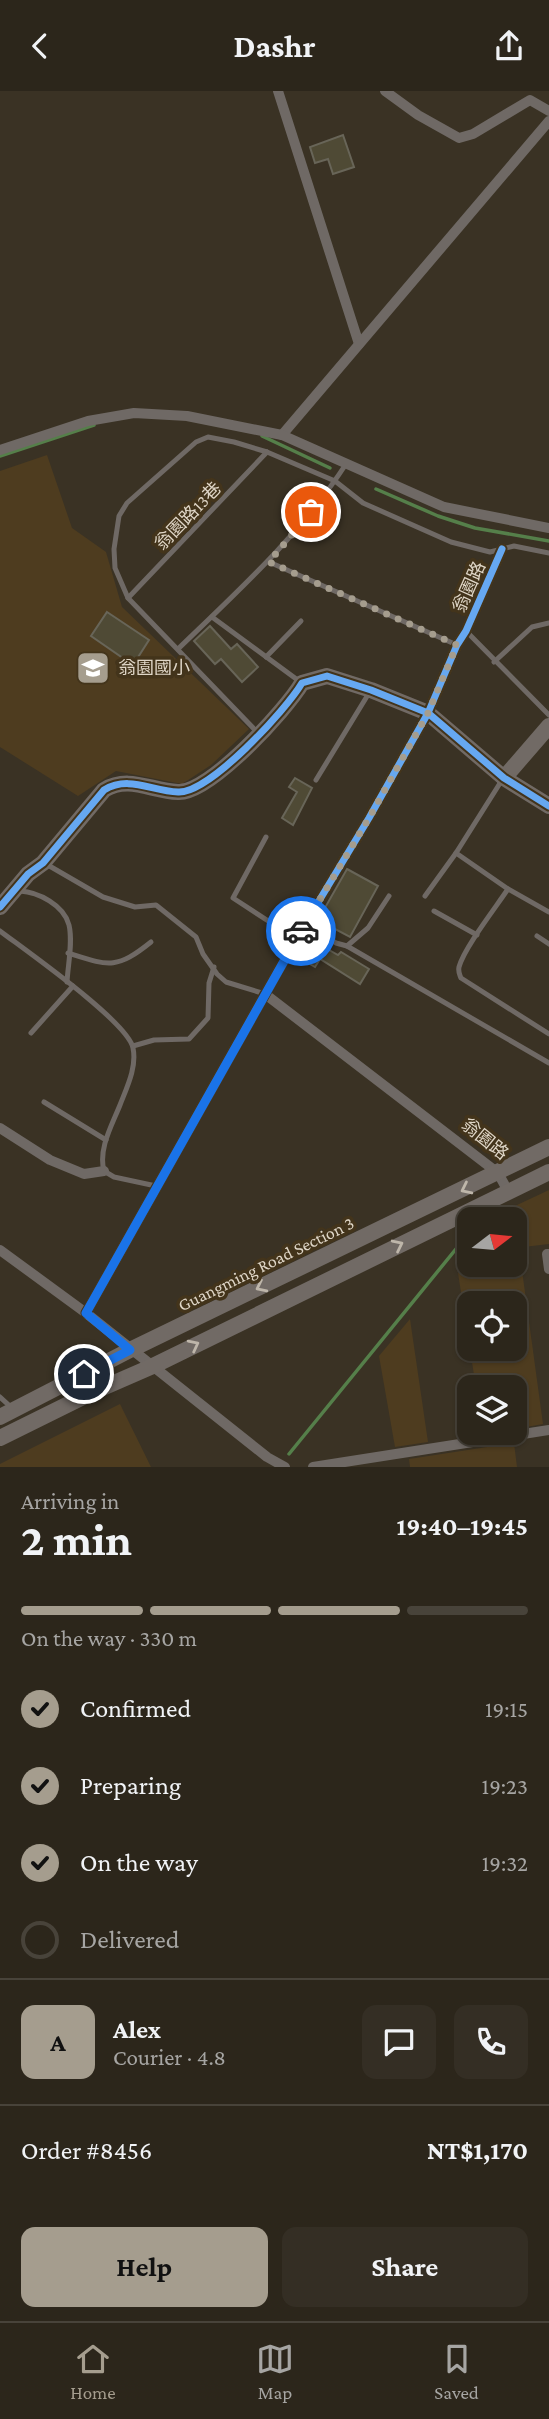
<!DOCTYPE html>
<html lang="en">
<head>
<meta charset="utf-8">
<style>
	body { margin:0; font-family:"Crimson Pro","Noto Sans TC",serif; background:#342e24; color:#f1f3f6; height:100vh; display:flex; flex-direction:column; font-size:26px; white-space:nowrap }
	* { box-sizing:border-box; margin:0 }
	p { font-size:23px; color:#a6a5a3 }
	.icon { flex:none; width:38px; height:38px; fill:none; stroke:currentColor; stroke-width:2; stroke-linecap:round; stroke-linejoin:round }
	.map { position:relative; height:1376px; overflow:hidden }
	.panel { display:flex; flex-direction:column; background:#2c261b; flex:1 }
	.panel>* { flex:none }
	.needle { width:46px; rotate:74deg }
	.tools { position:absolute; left:457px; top:1116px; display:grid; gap:14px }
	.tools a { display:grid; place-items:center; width:70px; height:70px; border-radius:14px; background:#2c261b; box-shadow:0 2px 5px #0004,0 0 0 2px #48433a; font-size:35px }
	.pin { position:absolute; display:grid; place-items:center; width:60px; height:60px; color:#fff; margin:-30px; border:4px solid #fff; border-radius:50%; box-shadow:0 2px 7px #0007 }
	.courier { position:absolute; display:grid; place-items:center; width:70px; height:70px; margin:-35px; border:5px solid #1a73e8; border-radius:50%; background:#fff; color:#222; box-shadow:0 2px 9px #0007 }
	.headline em { font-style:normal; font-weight:700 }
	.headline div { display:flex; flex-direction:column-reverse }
	.headline { display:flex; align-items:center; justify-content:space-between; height:119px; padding:0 21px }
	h1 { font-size:46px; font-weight:700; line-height:52px }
	.bar { display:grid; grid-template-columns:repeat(4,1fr); gap:10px 7px; align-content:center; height:84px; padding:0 21px }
	.bar i { height:9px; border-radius:5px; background:#48433a }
	.bar .selected { background:#a59d8e }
	.bar p { grid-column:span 4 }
	.line { display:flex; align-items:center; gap:18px; padding:0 21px; border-top:2px solid #48433a }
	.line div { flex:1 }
	.round { display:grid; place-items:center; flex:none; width:74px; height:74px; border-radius:14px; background:#342e24 }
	ol { padding:0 21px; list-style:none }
	li { display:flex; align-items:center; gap:21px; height:77px }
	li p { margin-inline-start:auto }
	li .icon { padding:7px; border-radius:50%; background:#a59d8e; color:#111; stroke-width:4 }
	li:last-child { color:#a6a5a3 }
	li i { width:38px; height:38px; border:4px solid #48433a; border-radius:50% }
	.primary-button { display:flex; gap:14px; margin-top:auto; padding:14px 21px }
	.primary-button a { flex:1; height:80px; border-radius:14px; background:#a59d8e; color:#111; font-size:28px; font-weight:700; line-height:80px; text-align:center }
	.primary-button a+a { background:#342e24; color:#f1f3f6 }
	header { display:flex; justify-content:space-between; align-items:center; height:91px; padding:0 21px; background:#2c261b; font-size:32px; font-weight:700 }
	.tab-bar { display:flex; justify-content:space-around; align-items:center; height:98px; border-top:2px solid #48433a; background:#2c261b; font-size:19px; color:#a6a5a3 }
	.tab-bar a { display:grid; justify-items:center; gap:4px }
	.tab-bar .selected { color:#a59d8e }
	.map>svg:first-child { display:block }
	.built { fill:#4e3c1f }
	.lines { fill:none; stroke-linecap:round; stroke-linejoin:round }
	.stream { stroke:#557f4a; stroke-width:3.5 }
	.building { fill:#4f4a35; stroke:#686558; stroke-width:2 }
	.lane { stroke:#6f6965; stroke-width:5 }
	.street { stroke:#6f6965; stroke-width:10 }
	.secondary { stroke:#716a65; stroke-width:16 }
	.cycleway-casing { stroke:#43341b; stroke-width:11 }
	.cycleway { stroke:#66a8f1; stroke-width:7 }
	.oneway { stroke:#beb6aa }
	.done { stroke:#a59d8e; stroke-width:7; stroke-dasharray:0 12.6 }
	.route { stroke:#1a73e8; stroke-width:9 }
	.labels { text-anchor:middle; stroke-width:7; stroke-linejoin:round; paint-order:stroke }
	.street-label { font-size:18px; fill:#dfd6c7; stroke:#43341b }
	.poi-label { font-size:18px; fill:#dfd6c7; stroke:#43341b; text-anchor:start }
</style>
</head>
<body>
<header><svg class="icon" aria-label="back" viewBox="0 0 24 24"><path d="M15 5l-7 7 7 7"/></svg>Dashr<svg class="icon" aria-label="share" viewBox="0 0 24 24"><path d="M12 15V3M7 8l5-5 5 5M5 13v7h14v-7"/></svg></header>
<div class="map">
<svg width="549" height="1376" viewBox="0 0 549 1376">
	<rect width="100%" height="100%" fill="#3a3224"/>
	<!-- built -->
	<g class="built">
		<polygon points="47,364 72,437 106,461 122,516 249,638 211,674 182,693 116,680 78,705 0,656 0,380"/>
		<polygon points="549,1099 549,1153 515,1157 514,1129 485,1129"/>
		<polygon points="521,1172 543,1333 515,1338 514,1297 476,1297 470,1258 514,1258 514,1213 469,1213 469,1253 458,1182"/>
		<polygon points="410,1228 428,1351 395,1356 379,1265"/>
		<polygon points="120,1313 151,1376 0,1376 0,1373"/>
		<polygon points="514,1352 517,1376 410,1376 409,1368"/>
	</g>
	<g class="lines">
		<!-- stream -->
		<g class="stream">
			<polyline points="262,345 330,377"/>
			<polyline points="0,365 94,334"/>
			<polyline points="376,398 438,425 475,437 549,450"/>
			<polyline points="289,1363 469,1142"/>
		</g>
	</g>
	<!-- building -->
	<g class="building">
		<polygon points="343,44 354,76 333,83 328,68 315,72 310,56"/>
		<polygon points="107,521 149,549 133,574 91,545"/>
		<polygon points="210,535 231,558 237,553 258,576 242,591 221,568 215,573 194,550"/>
		<polygon points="295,687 312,697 293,734 282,727 297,701 289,696"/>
		<polygon points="347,778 378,795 350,846 318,829"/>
		<polygon points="306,846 338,864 341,861 369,878 360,893 320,868 315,876 296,865"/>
	</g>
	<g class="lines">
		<!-- lane -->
		<g class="lane">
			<polyline points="269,471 457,554"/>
			<polyline points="128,507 267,361"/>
			<polyline points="212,526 299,590"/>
			<polyline points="466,540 549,624"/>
			<path d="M 178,558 C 238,500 300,444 346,373"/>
			<polyline points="266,566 301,530"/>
			<polyline points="494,571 532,536 549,532"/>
			<polyline points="257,641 128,507 115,477 114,458 119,425 127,412 196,351 208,346 234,351 267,361 335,390 363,412 451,451 490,461 514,455 549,462"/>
			<polyline points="316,689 369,602"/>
			<polyline points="266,746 233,807 296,848"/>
			<polyline points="456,762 508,798 549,821"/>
			<polyline points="46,773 103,806 135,816 156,814 196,846 203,863 217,883 226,891 265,903"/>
			<path d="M 508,798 C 496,816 464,857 459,876 C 458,881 459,882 461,887 L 549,943"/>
			<path d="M 20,800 C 38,801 64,814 69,834 C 73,851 68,873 67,891"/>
			<polyline points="425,805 456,762 502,689"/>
			<polyline points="434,820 477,844"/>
			<polyline points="307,832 336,852 347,855 368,837 389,805"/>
			<path d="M 0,840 C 25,859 128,931 133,957 C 137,976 127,996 120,1014 C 112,1034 98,1058 104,1080 L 114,1086 L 156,1095"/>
			<polyline points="537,845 549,853"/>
			<polyline points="347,855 549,972"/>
			<path d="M 68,862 C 109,875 116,879 151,851"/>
			<polyline points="31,942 73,895"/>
			<polyline points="133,955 154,949 189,948 208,927 209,892 214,876"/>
			<polyline points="44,1011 106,1049"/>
			<polyline points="0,1306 12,1317"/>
		</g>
		<!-- street -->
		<g class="street">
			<polyline points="278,0 359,253"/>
			<polyline points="385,0 418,24 459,47 473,43 530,9 549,20"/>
			<polyline points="282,344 549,30"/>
			<polyline points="0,359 88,330 134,322 187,325 282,344 444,416 549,437"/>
			<polyline points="265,903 498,1082 508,1100"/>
			<polyline points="0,1037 50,1069 84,1083 104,1080"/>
			<polyline points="0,1159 86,1222 267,1366 285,1376"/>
			<polyline points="549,1163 547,1163 549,1178"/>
			<polyline points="86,1222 296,848 369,727 428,622 457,554 466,540 502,458"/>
			<polyline points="313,1376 549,1339"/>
		</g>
		<!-- secondary -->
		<g class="secondary">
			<polyline points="504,687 549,635"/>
			<path d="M 0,816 L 28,783 L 43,772 L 104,699 C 129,684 151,700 178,701 C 209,703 286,619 302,592 L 327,585 L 371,599 L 428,622 L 504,687 L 549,715"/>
			<polyline points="0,1326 130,1259 549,1056"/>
			<polyline points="0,1347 91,1302 153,1275 549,1081"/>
		</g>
		<defs>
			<g id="cycleway">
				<path d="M 0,816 L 28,783 L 43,772 L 104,699 C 129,684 151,700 178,701 C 209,703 286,619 302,592 L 327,585 L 371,599 L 428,622 L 504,687 L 549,715"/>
				<polyline points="86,1222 296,848 369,727 428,622 457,554 466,540 502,458"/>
			</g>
		</defs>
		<!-- cycleway casing -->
		<use href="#cycleway" class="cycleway-casing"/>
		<!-- cycleway -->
		<use href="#cycleway" class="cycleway"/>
	</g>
	<!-- one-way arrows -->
	<defs><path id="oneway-chevron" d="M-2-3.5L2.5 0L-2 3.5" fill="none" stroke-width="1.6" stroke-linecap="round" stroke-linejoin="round" transform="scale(1.75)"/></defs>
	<g class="oneway">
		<use href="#oneway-chevron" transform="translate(466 1098) rotate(154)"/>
		<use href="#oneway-chevron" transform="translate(398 1154) rotate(-26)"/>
		<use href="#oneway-chevron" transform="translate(261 1196) rotate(154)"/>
		<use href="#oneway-chevron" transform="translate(194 1254) rotate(-27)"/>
	</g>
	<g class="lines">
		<!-- done -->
		<polyline class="done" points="301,840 369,727 428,622 457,554 269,471 311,421"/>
		<!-- route -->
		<polyline class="route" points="84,1283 130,1259 86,1222 301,840"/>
	</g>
	<!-- icons -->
	<defs>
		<symbol id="school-square" viewBox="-11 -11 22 22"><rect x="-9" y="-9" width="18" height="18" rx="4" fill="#a59d8e" stroke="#43341b"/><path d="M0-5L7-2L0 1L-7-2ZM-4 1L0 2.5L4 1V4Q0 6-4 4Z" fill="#fff"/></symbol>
	</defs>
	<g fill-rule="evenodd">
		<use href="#school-square" x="74" y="558" width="38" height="38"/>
	</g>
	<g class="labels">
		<!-- street labels -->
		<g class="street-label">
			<text transform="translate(188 425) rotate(-46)" y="6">翁園路13巷</text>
			<text transform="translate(469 496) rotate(-66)" y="6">翁園路</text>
			<text transform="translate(485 1048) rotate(39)" y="6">翁園路</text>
			<text transform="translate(266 1173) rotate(-26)" y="6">Guangming Road Section 3</text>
		</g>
		<!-- poi labels -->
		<g class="poi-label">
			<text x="118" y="583">翁園國小</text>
		</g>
	</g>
</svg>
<div class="tools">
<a><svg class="needle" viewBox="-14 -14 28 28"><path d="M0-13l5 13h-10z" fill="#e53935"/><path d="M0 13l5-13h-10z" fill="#a6a5a3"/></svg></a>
<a><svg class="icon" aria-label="locate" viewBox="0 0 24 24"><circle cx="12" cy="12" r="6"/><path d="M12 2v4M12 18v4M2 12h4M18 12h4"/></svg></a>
<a><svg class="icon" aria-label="layers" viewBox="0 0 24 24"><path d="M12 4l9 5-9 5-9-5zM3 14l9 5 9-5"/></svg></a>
</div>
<div class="pin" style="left:311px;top:421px;background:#ea580c"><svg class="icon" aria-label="bag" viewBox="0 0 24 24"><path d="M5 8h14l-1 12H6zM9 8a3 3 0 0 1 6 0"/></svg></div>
<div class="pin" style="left:84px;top:1283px;background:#1f2937"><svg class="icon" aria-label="home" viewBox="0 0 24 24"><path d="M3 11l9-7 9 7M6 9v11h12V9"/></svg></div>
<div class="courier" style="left:301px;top:840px"><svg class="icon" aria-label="car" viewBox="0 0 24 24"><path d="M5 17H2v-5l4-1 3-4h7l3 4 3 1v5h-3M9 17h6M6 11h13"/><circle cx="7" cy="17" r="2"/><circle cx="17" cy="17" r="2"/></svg></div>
</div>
<section class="panel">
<div class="headline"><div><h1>2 min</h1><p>Arriving in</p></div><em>19:40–19:45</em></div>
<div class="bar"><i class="selected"></i><i class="selected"></i><i class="selected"></i><i></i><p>On the way · 330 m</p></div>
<ol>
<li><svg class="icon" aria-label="check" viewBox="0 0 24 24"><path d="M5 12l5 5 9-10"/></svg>Confirmed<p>19:15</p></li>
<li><svg class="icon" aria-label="check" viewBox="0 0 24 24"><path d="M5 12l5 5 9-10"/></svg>Preparing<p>19:23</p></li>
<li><svg class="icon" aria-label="check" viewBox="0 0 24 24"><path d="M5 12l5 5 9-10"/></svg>On the way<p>19:32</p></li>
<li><i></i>Delivered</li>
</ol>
<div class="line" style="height:126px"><b class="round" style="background:#a59d8e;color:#111">A</b><div><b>Alex</b><p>Courier · 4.8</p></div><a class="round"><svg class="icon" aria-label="chat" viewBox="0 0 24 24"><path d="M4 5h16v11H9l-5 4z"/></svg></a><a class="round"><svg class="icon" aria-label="phone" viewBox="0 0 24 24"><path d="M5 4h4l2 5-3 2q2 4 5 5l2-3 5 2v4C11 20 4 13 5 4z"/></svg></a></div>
<div class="line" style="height:91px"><div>Order #8456</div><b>NT$1,170</b></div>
<div class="primary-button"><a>Help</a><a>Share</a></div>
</section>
<nav class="tab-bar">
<a class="selected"><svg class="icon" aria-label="home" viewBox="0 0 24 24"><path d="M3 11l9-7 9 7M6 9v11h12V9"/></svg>Home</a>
<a><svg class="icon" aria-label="map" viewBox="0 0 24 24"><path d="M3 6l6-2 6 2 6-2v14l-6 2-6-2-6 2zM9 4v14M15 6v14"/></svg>Map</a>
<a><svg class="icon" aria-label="saved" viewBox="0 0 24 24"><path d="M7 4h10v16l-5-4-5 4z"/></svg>Saved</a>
</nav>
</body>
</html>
